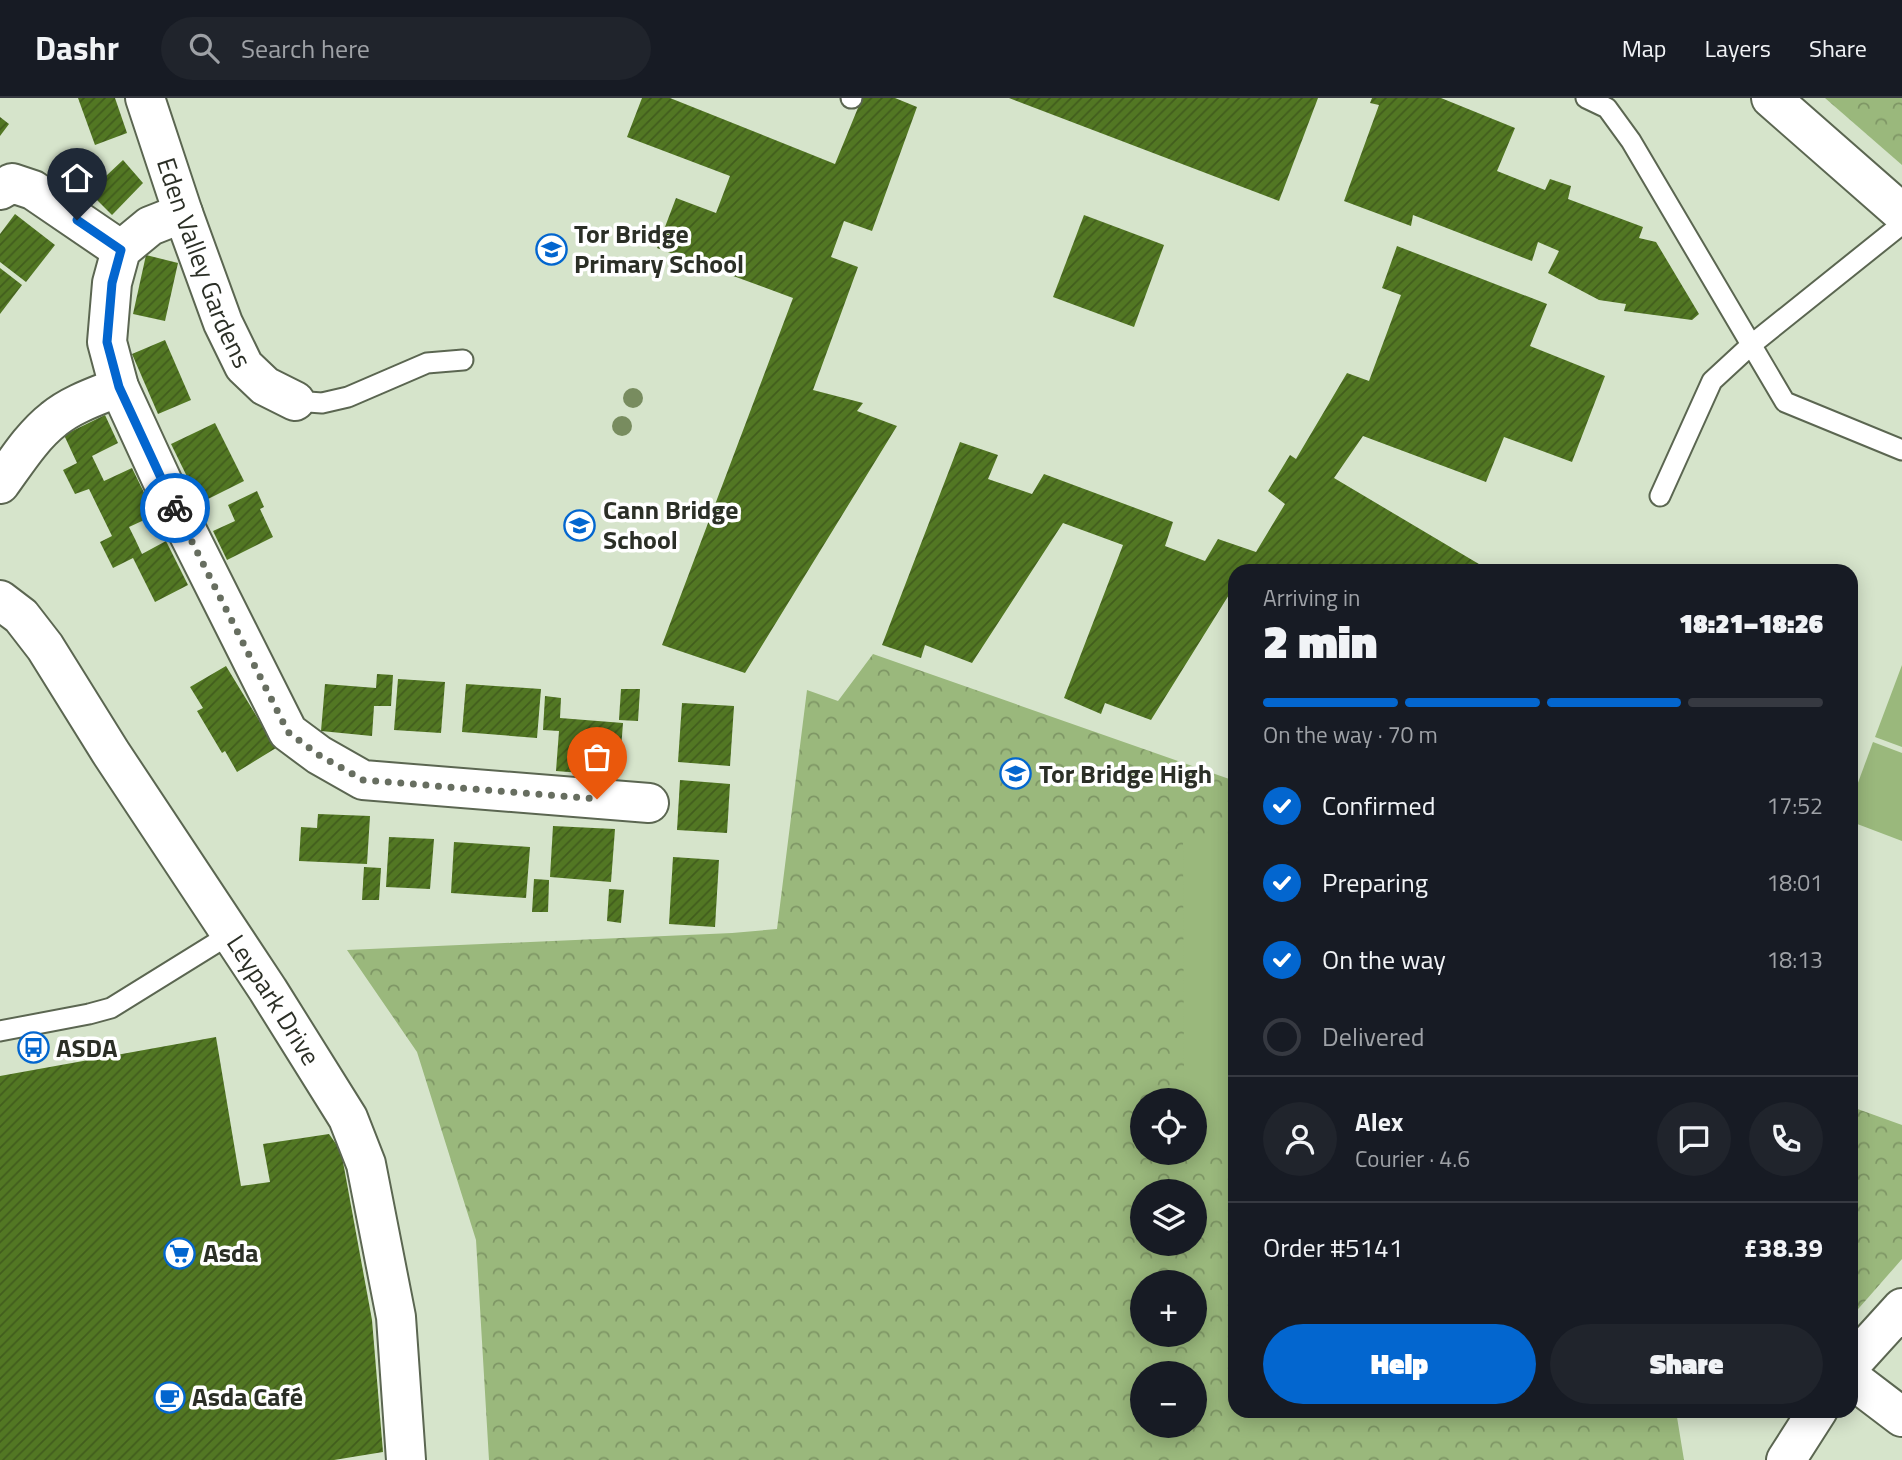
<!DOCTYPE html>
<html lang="en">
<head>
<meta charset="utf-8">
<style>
	body { margin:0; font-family:"Titillium Web",sans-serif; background:#20242c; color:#f1f3f6; height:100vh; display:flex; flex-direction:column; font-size:26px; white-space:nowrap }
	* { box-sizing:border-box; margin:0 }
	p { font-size:23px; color:#9ea1a6 }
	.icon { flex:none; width:38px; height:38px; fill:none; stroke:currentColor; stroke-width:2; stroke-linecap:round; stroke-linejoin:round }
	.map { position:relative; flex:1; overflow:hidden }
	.details { position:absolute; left:1228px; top:466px; width:630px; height:854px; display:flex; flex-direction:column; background:#171b24; border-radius:21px; box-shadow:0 4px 18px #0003 }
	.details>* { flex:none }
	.buttons { position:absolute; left:1130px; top:990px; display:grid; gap:14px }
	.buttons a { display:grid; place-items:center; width:77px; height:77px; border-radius:50%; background:#171b24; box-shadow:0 4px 18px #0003; font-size:35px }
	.pin { position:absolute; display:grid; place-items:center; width:60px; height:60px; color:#fff; margin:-72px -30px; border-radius:50% 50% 50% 0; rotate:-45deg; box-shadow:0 0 7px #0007 }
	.pin .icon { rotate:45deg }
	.courier { position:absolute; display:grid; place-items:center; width:70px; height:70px; margin:-35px; border:5px solid #0366cf; border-radius:50%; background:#fff; color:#222; box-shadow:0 2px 9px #0007 }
	.overview em { font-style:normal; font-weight:800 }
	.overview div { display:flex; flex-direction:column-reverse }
	.overview { display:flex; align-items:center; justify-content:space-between; height:119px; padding:0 35px }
	h1 { font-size:46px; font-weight:800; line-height:52px }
	.bar { display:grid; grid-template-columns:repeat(4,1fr); gap:10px 7px; align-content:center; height:84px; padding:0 35px }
	.bar i { height:9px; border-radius:5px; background:#363941 }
	.bar .current { background:#0366cf }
	.bar p { grid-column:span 4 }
	.line { display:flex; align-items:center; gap:18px; padding:0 35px; border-top:2px solid #363941 }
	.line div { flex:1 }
	.round { display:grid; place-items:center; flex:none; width:74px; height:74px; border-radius:37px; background:#20242c }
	ol { padding:0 35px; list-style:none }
	li { display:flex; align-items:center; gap:21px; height:77px }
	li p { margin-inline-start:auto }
	li .icon { padding:7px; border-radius:50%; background:#0366cf; color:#fff; stroke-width:4 }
	li:last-child { color:#9ea1a6 }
	li i { width:38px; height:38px; border:4px solid #363941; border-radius:50% }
	.action { display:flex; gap:14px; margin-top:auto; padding:14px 35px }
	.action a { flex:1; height:80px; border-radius:42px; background:#0366cf; color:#fff; font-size:28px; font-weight:800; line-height:80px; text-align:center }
	.action a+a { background:#20242c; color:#f1f3f6 }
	header { display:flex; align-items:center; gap:42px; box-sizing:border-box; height:98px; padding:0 35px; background:#171b24; border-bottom:2px solid #363941 }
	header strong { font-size:33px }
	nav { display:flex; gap:38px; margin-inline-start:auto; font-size:24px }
	.search { width:490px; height:63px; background:#20242c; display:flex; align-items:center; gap:18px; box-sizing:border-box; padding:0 24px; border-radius:38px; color:#9ea1a6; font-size:26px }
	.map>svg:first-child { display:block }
	.forest { fill:url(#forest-crowns); fill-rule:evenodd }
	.pitch { fill:#9ab87c }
	.building { fill:url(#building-hatch) }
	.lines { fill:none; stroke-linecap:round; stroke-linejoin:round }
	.lane-casing { stroke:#5b6651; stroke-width:23 }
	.street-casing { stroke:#5b6651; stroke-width:42 }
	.secondary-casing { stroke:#5b6651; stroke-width:42 }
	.lane { stroke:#fff; stroke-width:19 }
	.street { stroke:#fff; stroke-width:38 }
	.secondary { stroke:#fff; stroke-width:38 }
	.tree { fill:#788c5f }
	.done { stroke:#676e60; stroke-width:7; stroke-dasharray:0 12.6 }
	.route { stroke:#0366cf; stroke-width:9 }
	.labels { text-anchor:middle; stroke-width:7; stroke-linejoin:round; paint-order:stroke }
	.poi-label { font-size:26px; font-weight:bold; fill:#2b2f26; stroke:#fff; text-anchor:start }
	.street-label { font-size:26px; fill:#2b2f26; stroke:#fff }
</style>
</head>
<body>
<header>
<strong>Dashr</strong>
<div class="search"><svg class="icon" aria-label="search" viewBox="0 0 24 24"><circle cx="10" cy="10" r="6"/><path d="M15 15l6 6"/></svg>Search here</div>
<nav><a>Map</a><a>Layers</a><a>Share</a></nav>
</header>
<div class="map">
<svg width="1902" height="1362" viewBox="0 0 1902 1362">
	<defs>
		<pattern id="forest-crowns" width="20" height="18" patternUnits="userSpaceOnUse" patternTransform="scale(1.75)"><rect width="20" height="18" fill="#9ab87c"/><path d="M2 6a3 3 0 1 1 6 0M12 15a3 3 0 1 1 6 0" fill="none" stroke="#7e9665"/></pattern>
		<pattern id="building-hatch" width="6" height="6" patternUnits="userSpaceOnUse" patternTransform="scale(1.75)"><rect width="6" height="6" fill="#527723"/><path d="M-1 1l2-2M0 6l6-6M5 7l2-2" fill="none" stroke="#415d1d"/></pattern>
	</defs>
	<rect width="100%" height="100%" fill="#d6e4cb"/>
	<!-- forest -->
	<g class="forest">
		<polygon points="1825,0 1902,0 1902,67"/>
		<path d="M 873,556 L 1235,683 L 1236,1312 L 1676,1313 L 1684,1362 L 489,1362 L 476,1142 L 417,954 L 347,852 L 732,835 L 777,831 L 807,592 L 838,603 ZM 1143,1003 L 1195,1003 L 1195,1055 L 1143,1055 ZM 1143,1094 L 1195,1094 L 1195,1146 L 1143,1146 ZM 1143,1185 L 1195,1185 L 1195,1237 L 1143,1237 ZM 1143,1276 L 1195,1276 L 1195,1328 L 1143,1328 Z"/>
		<polygon points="1852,1009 1902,1027 1902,1161 1852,1218"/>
	</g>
	<!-- pitch -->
	<g class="pitch">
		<polygon points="1902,567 1902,649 1875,639"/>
		<polygon points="1873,644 1902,655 1902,743 1852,724 1852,701"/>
		<polygon points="1183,743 1235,743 1235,1053 1195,1053 1195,1003 1184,1003"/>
	</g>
	<!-- building -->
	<g class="building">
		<polygon points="78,0 115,0 127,35 95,47"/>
		<polygon points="642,0 670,0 835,66 862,0 895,0 917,9 872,133 844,123 831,159 858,169 813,292 863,305 857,313 897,328 745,575 662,547 793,200 657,150 676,100 716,115 730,78 627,39"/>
		<polygon points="1009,0 1318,0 1279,103"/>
		<polygon points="1372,0 1441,0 1515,30 1497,73 1545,92 1550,81 1571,88 1568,101 1643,129 1639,140 1656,144 1699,216 1692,222 1624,213 1626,206 1599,202 1548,175 1559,153 1538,144 1532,163 1413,117 1411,128 1344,103 1379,7 1370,5"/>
		<polygon points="0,19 9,26 0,38"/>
		<polygon points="123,62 143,85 112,117 89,94"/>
		<polygon points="15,116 55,147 26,184 0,164 0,136"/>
		<polygon points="1084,117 1164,147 1134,229 1053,199"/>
		<polygon points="1397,148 1547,206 1530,248 1605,278 1572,364 1504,339 1486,384 1363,338 1334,380 1489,472 1236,472 1236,493 1232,492 1151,622 1105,605 1101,616 1064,600 1123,447 1063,425 972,565 925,547 921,560 882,547 960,344 998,357 988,381 1032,396 1044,376 1173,424 1165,448 1205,463 1218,441 1256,454 1285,406 1268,393 1290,357 1296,361 1347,275 1369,283 1401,197 1382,190"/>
		<polygon points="146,157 178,165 165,223 133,216"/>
		<polygon points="0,170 22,187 0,216"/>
		<polygon points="165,242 191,302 158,316 132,256"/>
		<polygon points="105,317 118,345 92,358 104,383 132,370 155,417 129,429 135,441 142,456 166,443 188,487 155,504 133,460 113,470 100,444 112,438 89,391 75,396 63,372 77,365 64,337"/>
		<polygon points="215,325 244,383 200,405 171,346"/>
		<polygon points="257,393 264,409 260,411 273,439 227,462 213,433 235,423 228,407"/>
		<polygon points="226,568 276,650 237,674 225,653 222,655 197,613 203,610 190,589"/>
		<polygon points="377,576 393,577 391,608 374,608 372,638 321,633 325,586 376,590"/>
		<polygon points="398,581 445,584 441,635 394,632"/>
		<polygon points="466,586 541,591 537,640 462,634"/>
		<polygon points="621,591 640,591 638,623 619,622"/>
		<polygon points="545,598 561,600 560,620 623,625 619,678 556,673 559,633 543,632"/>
		<polygon points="682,605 734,608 730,668 678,664"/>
		<polygon points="680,682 730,686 727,735 677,732"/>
		<polygon points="318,716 370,718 367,766 299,763 301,729 317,730"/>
		<polygon points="553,728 615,731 611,784 550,779"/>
		<polygon points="389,739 434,741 430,791 386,789"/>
		<polygon points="454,744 530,749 526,800 451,795"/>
		<polygon points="673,759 719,762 715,829 669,826"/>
		<polygon points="364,769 381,770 379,802 362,802"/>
		<polygon points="534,781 549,782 548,814 532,814"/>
		<polygon points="609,791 624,792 621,825 607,823"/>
		<polygon points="216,939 241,1088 270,1084 263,1046 329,1036 341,1053 372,1222 383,1354 334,1362 0,1362 0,978"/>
	</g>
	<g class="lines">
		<defs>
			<g id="lane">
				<polyline points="851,0 852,0"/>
				<polyline points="1586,0 1607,10 1631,43 1785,304 1902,352"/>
				<polyline points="295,303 322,305 348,299 427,265 463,262"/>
				<polyline points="1660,398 1712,283 1751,247 1902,126"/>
				<polyline points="0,933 89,916 111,910 232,835"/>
			</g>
			<g id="street">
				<path id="s1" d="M 145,0 L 183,115 L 223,225 L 244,268 L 265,288 L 295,303"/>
				<polyline points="0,92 12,85 33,92 121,152"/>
				<polyline points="183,115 150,128 121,152 112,185 107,244 119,289 165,389 288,634 319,657 363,682 649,705"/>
				<path d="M 0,386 C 16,364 32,338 54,321 C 72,306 97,298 119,289"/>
				<path id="s2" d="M 0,502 L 21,518 L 45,549 L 111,655 L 268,892 L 348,1020 L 366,1066 L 396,1219 L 406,1362"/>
				<polyline points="1852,1265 1902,1210"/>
				<polyline points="1852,1281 1902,1319"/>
				<polyline points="1786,1362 1818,1312"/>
			</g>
			<polyline id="secondary" points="1771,0 1902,115"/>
		</defs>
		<!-- lane casing -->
		<use href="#lane" class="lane-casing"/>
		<!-- street casing -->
		<use href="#street" class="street-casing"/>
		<!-- secondary casing -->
		<use href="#secondary" class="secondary-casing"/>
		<!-- lane -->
		<use href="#lane" class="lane"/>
		<!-- street -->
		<use href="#street" class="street"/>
		<!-- secondary -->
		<use href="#secondary" class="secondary"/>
	</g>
	<!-- trees -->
	<g class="tree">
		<circle cx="633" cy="300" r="10"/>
		<circle cx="622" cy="328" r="10"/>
	</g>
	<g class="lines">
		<!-- done -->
		<polyline class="done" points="175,410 288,634 319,657 363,682 597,701"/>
		<!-- route -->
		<polyline class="route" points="77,122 121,152 112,185 107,244 119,289 175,410"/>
	</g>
	<!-- icons -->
	<defs>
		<symbol id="school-ring" viewBox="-11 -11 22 22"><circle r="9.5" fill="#fff" stroke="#0366cf" stroke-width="1.5"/><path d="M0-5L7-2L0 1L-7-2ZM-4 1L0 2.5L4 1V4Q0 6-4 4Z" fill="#0366cf"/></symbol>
		<symbol id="bus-ring" viewBox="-11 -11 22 22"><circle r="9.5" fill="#fff" stroke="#0366cf" stroke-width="1.5"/><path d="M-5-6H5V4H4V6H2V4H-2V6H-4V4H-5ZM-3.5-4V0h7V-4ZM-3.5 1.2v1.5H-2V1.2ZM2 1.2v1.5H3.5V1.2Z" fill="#0366cf"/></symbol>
		<symbol id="supermarket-ring" viewBox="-11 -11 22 22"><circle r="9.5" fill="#fff" stroke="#0366cf" stroke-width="1.5"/><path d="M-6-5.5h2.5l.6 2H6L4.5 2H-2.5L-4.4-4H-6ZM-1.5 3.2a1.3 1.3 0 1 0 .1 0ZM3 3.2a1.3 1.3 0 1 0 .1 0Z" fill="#0366cf"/></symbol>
		<symbol id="cafe-ring" viewBox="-11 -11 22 22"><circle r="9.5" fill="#fff" stroke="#0366cf" stroke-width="1.5"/><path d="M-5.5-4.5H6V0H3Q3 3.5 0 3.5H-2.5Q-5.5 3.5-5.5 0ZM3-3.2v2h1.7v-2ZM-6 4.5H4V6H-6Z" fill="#0366cf"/></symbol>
	</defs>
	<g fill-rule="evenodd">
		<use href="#school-ring" x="534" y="134" width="35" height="35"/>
		<use href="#school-ring" x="562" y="410" width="35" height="35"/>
		<use href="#school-ring" x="998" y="658" width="35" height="35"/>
		<use href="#bus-ring" x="16" y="932" width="35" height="35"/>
		<use href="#supermarket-ring" x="162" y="1138" width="35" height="35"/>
		<use href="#cafe-ring" x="152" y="1282" width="35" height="35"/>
	</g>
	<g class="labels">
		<!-- poi labels -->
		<g class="poi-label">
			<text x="574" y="145">Tor Bridge<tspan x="574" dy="30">Primary School</tspan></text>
			<text x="603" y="421">Cann Bridge<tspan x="603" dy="30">School</tspan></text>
			<text x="1039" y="685">Tor Bridge High</text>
			<text x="56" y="959">ASDA</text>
			<text x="203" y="1164">Asda</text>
			<text x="192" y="1308">Asda Café</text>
		</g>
		<!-- street labels -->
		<g class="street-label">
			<text dy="9" stroke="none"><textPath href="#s1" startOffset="175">Eden Valley Gardens</textPath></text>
			<text dy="9" stroke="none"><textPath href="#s2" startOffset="486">Leypark Drive</textPath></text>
		</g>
	</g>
</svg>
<div class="buttons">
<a><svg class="icon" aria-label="locate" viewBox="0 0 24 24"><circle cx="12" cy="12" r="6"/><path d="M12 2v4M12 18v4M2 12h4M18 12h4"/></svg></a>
<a><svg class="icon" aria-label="layers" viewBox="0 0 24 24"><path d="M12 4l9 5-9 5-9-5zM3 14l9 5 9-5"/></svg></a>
<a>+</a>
<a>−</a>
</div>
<div class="pin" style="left:597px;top:701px;background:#ea580c"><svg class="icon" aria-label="bag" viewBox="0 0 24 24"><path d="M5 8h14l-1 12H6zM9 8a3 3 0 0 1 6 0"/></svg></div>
<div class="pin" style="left:77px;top:122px;background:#1f2937"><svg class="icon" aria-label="home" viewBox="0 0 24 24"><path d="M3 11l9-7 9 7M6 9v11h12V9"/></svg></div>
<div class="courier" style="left:175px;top:410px"><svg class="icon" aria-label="bike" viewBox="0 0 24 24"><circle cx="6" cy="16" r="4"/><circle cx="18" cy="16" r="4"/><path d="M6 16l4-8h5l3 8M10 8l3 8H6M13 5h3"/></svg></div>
<section class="details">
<div class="overview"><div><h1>2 min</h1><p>Arriving in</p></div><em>18:21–18:26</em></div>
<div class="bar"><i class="current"></i><i class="current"></i><i class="current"></i><i></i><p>On the way · 70 m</p></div>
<ol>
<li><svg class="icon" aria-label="check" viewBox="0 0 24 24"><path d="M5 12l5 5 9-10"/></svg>Confirmed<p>17:52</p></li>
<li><svg class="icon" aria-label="check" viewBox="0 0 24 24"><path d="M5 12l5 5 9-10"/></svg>Preparing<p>18:01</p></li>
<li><svg class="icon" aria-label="check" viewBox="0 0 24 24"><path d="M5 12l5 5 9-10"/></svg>On the way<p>18:13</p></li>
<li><i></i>Delivered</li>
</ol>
<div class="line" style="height:126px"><a class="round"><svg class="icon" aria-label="person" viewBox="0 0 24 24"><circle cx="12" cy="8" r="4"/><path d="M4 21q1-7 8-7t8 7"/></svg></a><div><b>Alex</b><p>Courier · 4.6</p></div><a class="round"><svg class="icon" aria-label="chat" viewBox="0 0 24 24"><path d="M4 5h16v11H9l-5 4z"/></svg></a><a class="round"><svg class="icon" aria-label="phone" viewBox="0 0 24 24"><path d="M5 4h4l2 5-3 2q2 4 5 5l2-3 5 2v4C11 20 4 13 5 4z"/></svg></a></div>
<div class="line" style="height:91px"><div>Order #5141</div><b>£38.39</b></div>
<div class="action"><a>Help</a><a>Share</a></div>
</section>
</div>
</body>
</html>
